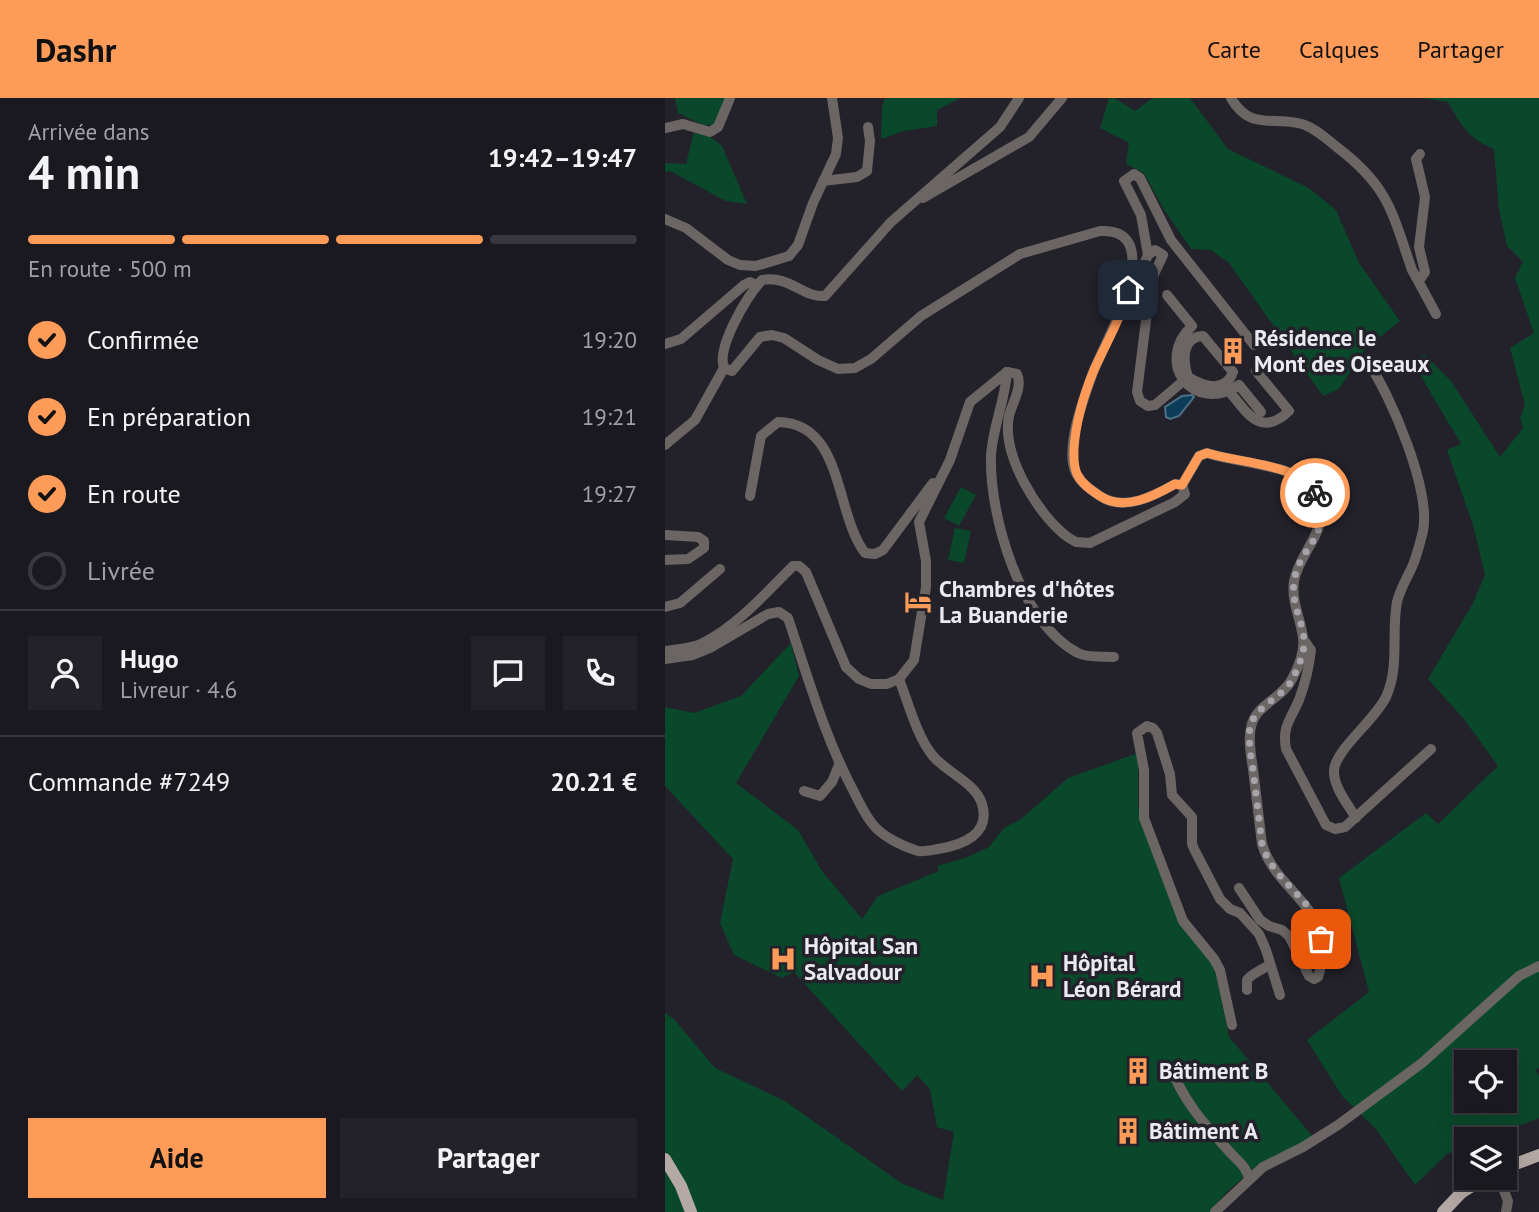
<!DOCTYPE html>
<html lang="fr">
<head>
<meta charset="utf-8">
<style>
	body { margin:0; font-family:"PT Sans",sans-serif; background:#232229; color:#f1f3f6; height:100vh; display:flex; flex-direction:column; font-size:26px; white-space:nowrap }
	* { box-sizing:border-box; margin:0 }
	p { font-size:23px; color:#9fa0a5 }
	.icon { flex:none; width:38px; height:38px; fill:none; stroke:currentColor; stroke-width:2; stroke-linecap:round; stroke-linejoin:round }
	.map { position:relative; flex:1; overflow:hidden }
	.side { display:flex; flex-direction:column; background:#1a1920; width:665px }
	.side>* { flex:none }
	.buttons { position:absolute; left:789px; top:952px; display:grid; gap:14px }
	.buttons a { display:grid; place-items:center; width:63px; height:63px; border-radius:0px; background:#1a1920; box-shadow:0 7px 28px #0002,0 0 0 2px #38383e; font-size:35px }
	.pin { position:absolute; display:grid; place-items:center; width:60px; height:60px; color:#fff; margin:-30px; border-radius:14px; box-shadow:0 4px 10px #0006 }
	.courier { position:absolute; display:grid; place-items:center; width:70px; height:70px; margin:-35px; border:5px solid #fe9b58; border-radius:50%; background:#fff; color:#222; box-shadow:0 2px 9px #0007 }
	.summary em { font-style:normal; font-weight:700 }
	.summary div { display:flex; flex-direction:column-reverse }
	.summary { display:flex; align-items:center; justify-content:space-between; height:119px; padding:0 28px }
	h1 { font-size:46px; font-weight:700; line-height:52px }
	.bar { display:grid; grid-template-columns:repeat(4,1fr); gap:10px 7px; align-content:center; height:84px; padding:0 28px }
	.bar i { height:9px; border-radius:5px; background:#38383e }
	.bar .on { background:#fe9b58 }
	.bar p { grid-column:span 4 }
	.line { display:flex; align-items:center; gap:18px; padding:0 28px; border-top:2px solid #38383e }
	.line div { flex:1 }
	.round { display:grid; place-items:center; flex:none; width:74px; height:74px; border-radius:0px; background:#232229 }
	ol { padding:0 28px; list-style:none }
	li { display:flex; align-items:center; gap:21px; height:77px }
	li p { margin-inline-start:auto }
	li .icon { padding:7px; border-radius:50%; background:#fe9b58; color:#111; stroke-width:4 }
	li:last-child { color:#9fa0a5 }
	li i { width:38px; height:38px; border:4px solid #38383e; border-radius:50% }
	.primary-button { display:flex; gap:14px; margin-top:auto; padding:14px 28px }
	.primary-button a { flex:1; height:80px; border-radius:0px; background:#fe9b58; color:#111; font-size:28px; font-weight:700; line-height:80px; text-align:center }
	.primary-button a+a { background:#232229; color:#f1f3f6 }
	header { display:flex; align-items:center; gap:42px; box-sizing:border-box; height:98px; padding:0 35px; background:#fe9b58; color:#111 }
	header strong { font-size:33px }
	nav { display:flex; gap:38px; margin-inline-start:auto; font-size:24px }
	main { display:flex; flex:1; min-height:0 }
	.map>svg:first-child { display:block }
	.green { fill:#0a482b; fill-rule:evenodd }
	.water { fill:#0b3d59; stroke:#4e7186; stroke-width:2 }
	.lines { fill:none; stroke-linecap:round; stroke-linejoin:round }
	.minor { stroke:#6b6563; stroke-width:10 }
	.major { stroke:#b4a9a4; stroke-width:12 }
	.done { stroke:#a5a4ab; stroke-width:7; stroke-dasharray:0 12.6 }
	.route { stroke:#fe9b58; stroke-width:9 }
	.labels { text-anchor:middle; stroke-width:7; stroke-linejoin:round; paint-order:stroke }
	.poi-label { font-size:23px; font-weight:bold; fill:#ebeaf0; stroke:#23212a; text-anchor:start }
</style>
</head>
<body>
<header>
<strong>Dashr</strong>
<nav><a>Carte</a><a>Calques</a><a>Partager</a></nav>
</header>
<main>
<section class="side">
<div class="summary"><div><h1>4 min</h1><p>Arrivée dans</p></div><em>19:42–19:47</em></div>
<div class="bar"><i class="on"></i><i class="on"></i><i class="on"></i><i></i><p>En route · 500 m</p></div>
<ol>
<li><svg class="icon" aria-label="check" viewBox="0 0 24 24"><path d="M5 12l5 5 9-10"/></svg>Confirmée<p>19:20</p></li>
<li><svg class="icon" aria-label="check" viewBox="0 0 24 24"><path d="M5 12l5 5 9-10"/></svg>En préparation<p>19:21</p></li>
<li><svg class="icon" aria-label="check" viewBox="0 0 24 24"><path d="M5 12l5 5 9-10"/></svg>En route<p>19:27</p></li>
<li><i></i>Livrée</li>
</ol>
<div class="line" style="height:126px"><a class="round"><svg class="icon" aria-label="person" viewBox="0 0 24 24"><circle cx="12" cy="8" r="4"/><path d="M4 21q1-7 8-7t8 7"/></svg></a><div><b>Hugo</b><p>Livreur · 4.6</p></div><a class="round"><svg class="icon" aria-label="chat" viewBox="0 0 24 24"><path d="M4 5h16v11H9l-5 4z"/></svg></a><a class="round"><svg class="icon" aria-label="phone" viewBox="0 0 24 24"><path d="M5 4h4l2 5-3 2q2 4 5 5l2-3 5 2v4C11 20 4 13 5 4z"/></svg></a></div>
<div class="line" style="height:91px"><div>Commande #7249</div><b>20.21 €</b></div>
<div class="primary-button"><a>Aide</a><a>Partager</a></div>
</section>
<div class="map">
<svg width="874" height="1114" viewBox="0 0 874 1114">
	<rect width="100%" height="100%" fill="#23212a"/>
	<!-- green -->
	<g class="green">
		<polygon points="10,0 61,0 53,22 48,27 38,27 13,15"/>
		<polygon points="220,0 296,0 272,12 272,28 239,33 216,41 217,9"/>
		<polygon points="444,0 449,0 470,13 488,0 525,0 563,51 644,90 671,112 694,165 735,223 700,251 674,291 658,298 564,165 546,152 526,151 498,110 479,75 461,66 464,45 435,30"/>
		<path d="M 757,0 L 874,0 L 874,969 L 871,972 L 874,978 L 874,1020 L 820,1041 L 802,1041 L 801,1049 L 782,1056 L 750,1087 L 711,1031 L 677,998 L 642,942 L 704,894 L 674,780 L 761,715 L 773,726 L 833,668 L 798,620 L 763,581 L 808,505 L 820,477 L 809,430 L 782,352 L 796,346 L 747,263 L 760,257 L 786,283 L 835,359 L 858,330 L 855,320 L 860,307 L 845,250 L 869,235 L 850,180 L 858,164 L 842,148 L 834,111 L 829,51 C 803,40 797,29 783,4 ZM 802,964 L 840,964 L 840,1003 L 802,1003 Z"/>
		<polygon points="29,34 47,40 57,48 82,106 61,103 5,73 0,74 0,65 21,66"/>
		<polygon points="296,389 311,397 294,428 279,420"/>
		<polygon points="290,430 306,433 299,465 283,462"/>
		<path d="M 126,545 L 134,578 L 71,685 L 133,732 L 157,773 L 197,821 L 213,798 L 274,773 L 272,768 L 303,759 L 324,749 L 339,730 L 356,721 L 403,680 L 473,655 L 473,708 L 514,824 L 549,867 L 564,939 L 649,1040 C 617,1056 563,1081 547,1114 L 0,1114 L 0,915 L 9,921 L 50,970 L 120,1003 L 236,1085 L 278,1102 L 289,1034 L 272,1029 L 265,991 L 252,977 L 237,993 L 129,874 L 117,880 L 69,857 L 55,825 L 68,761 L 0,688 L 0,609 L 29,615 L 76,598 Z"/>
	</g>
	<!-- water -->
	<polygon class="water" points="527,297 529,299 514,318 505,321 501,319 500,309 517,298"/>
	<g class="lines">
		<!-- minor -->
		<g class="minor">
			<path d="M 566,0 C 585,33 607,18 637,26 C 650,30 663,42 673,50 C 724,89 727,114 747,172 L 751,179 L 756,180 L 760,174 L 754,149 L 760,99 L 751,61 L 755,56"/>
			<polyline points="0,30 18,26 45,34 53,29 65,0"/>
			<polyline points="158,83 192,79 202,73 205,43 203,29"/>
			<polyline points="258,100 364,39 397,0"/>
			<polyline points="0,121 21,130 63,162 75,167 91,168 124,158 133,147 148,105 171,56 173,40 167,0"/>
			<polyline points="483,157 476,117 459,83 469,76 475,80 506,142 589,247"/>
			<polyline points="751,179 771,216"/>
			<path d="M 465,197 L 483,157 L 490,152 L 498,157 L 486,183 L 472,294 L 475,303 L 483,308 L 490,307 L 523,279 C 538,288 560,296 568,274 L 538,238 C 516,239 518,263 523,279"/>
			<path d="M 502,197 L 527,228 C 488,265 529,317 574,287 L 596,314"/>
			<polyline points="0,246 16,241 79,187 85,184 92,187"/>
			<path d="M 59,270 L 67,273 L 95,239 L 107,237 L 119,240 L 153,262 L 173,271 L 190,270 L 206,261 L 256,218 L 355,156 L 435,133 C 508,129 436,251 427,277 C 418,303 404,339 408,366 C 411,382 423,390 435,398 C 459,414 489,398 510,386 L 517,387 L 520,396 L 510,404 L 425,445 L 411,444 L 404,440 C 374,419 336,357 344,318 C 347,305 358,289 352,276 L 342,274"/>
			<path d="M 59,270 C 51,250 82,198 97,182 C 125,177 138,200 160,198 L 226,124 L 335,29 L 354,0"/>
			<path d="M 342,274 C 340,303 328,328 326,357 C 324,417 355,525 413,555 C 422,560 438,558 449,559"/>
			<path d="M 564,293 C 582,315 596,340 624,313 L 591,273"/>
			<polyline points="0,347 30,322 59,270"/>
			<path d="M 517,387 L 534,358 L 542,355 C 568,364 625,367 643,385 C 678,422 635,449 629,483 C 626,504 636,521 638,540 C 640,554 633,570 627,581 C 618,600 590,607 586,629 C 583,642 586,658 588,671 C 591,696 594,721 597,746 C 610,790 656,803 657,852 C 657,862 656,871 653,879 L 649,881 L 644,878 L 624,838 L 617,832 L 604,828 L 595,822 L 574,790"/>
			<path d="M 85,398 L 96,338 L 113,324 C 179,325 169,414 200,455 L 210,456 L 218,452 L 268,385"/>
			<polyline points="0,437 33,439 39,443 39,450 23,461 0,462"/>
			<polyline points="0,509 15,505 55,471"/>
			<path d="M 639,542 L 646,552 C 644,570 640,586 634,602 C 625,623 617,628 621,651 L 661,727 L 670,731 L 680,729 L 766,651"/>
			<path d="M 0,553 C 13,551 27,551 38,545 C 73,527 101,495 128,468 L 134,468 L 141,474 L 181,569 L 194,581 L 206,586 L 222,586 L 234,581 L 249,562 L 261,489 L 261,463 L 254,424 L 285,362 L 305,304 L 342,274"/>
			<path d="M 0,561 L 28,557 L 45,550 L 103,516 L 114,514 L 123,520 C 143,579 159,638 189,694 C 195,706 201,720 211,730 C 221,740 239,749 253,753 C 259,754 267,752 273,751 C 298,747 326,736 317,706 C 311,685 281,674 268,658 C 252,639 243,604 234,581"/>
			<polyline points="139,693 155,698 167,684 174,667"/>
			<path d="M 691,720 C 683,706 668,689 669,672 C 671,651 710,622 721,599 C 735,568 726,535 732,504 C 735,491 742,480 747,469 C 752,458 755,445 758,433 C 766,392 726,297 702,263"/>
			<path d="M 582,892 L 582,882 C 587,875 598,872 605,866"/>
			<polyline points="567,927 555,872 549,861 518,823 479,720 479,672 472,635 482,628 488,630 492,635 505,676 507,697 527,719 527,746 529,751 555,801 565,811 575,815 594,836 601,852 615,897"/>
			<path d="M 506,969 C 517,1001 539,1026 562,1051 C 571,1062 580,1066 584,1080"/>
			<polyline points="834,1080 843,1103 841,1114"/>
			<polyline points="550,1114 598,1069 638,1049 673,1027 757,965 854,878 874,868"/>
		</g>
		<!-- major -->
		<g class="major">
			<polyline points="0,1061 16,1088 26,1114"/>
			<polyline points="840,1070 874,1057"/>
			<polyline points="778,1114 796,1095 820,1080"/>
		</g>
	</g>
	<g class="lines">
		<!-- done -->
		<path class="done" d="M 650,395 C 668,442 634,446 629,484 C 626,505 637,521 639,541 C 640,554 633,570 627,582 C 617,600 590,608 585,629 C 583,643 586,658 588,672 C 591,696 594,721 597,746 C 606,776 630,790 647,814 C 652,822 654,832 656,841"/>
		<!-- route -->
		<path class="route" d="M 463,192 C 456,221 441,245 429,272 C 419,296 411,323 409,350 C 409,359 408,367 412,376 C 417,386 426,392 435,398 C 459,414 489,398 510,386 L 517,387 L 534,358 L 542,355 C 573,365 633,365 650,395"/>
	</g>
	<!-- icons -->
	<defs>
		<symbol id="building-bare" viewBox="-9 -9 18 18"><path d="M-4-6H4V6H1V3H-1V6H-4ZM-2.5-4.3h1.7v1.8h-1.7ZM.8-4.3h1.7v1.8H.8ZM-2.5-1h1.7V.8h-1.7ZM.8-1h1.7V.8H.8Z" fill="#fe9b58" stroke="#23212a" stroke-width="2.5" paint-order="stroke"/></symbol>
		<symbol id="hotel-bare" viewBox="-9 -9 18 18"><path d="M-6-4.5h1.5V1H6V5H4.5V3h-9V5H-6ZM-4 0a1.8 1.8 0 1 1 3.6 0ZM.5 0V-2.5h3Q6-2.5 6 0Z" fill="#fe9b58" stroke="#23212a" stroke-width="2.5" paint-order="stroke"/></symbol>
		<symbol id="hospital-bare" viewBox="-9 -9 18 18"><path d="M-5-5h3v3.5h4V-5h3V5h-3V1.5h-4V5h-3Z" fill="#fe9b58" stroke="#23212a" stroke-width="2.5" paint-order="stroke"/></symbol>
	</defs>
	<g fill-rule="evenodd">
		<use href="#building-bare" x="549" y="234" width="38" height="38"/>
		<use href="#hotel-bare" x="234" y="485" width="38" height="38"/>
		<use href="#hospital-bare" x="99" y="842" width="38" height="38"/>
		<use href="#hospital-bare" x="358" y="859" width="38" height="38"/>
		<use href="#building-bare" x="454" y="954" width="38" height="38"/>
		<use href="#building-bare" x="444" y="1014" width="38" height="38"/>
	</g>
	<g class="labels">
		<!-- poi labels -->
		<g class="poi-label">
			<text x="589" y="248">Résidence le<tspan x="589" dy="26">Mont des Oiseaux</tspan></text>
			<text x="274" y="499">Chambres d'hôtes<tspan x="274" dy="26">La Buanderie</tspan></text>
			<text x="139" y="856">Hôpital San<tspan x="139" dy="26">Salvadour</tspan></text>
			<text x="398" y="873">Hôpital<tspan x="398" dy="26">Léon Bérard</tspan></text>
			<text x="494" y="981">Bâtiment B</text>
			<text x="484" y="1041">Bâtiment A</text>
		</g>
	</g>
</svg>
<div class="buttons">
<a><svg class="icon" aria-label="locate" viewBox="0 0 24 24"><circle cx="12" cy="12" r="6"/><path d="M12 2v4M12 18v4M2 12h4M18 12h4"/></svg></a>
<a><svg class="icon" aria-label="layers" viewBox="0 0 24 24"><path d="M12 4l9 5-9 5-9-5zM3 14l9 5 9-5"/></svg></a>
</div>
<div class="pin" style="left:656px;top:841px;background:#ea580c"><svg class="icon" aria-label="bag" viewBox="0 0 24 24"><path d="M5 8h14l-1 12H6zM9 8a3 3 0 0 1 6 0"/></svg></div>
<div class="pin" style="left:463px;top:192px;background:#1f2937"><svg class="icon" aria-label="home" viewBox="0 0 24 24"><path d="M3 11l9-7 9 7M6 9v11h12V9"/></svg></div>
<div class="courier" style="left:650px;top:395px"><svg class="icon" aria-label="bike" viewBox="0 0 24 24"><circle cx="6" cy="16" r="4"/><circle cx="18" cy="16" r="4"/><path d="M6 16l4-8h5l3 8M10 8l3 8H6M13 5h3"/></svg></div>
</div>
</main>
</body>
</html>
